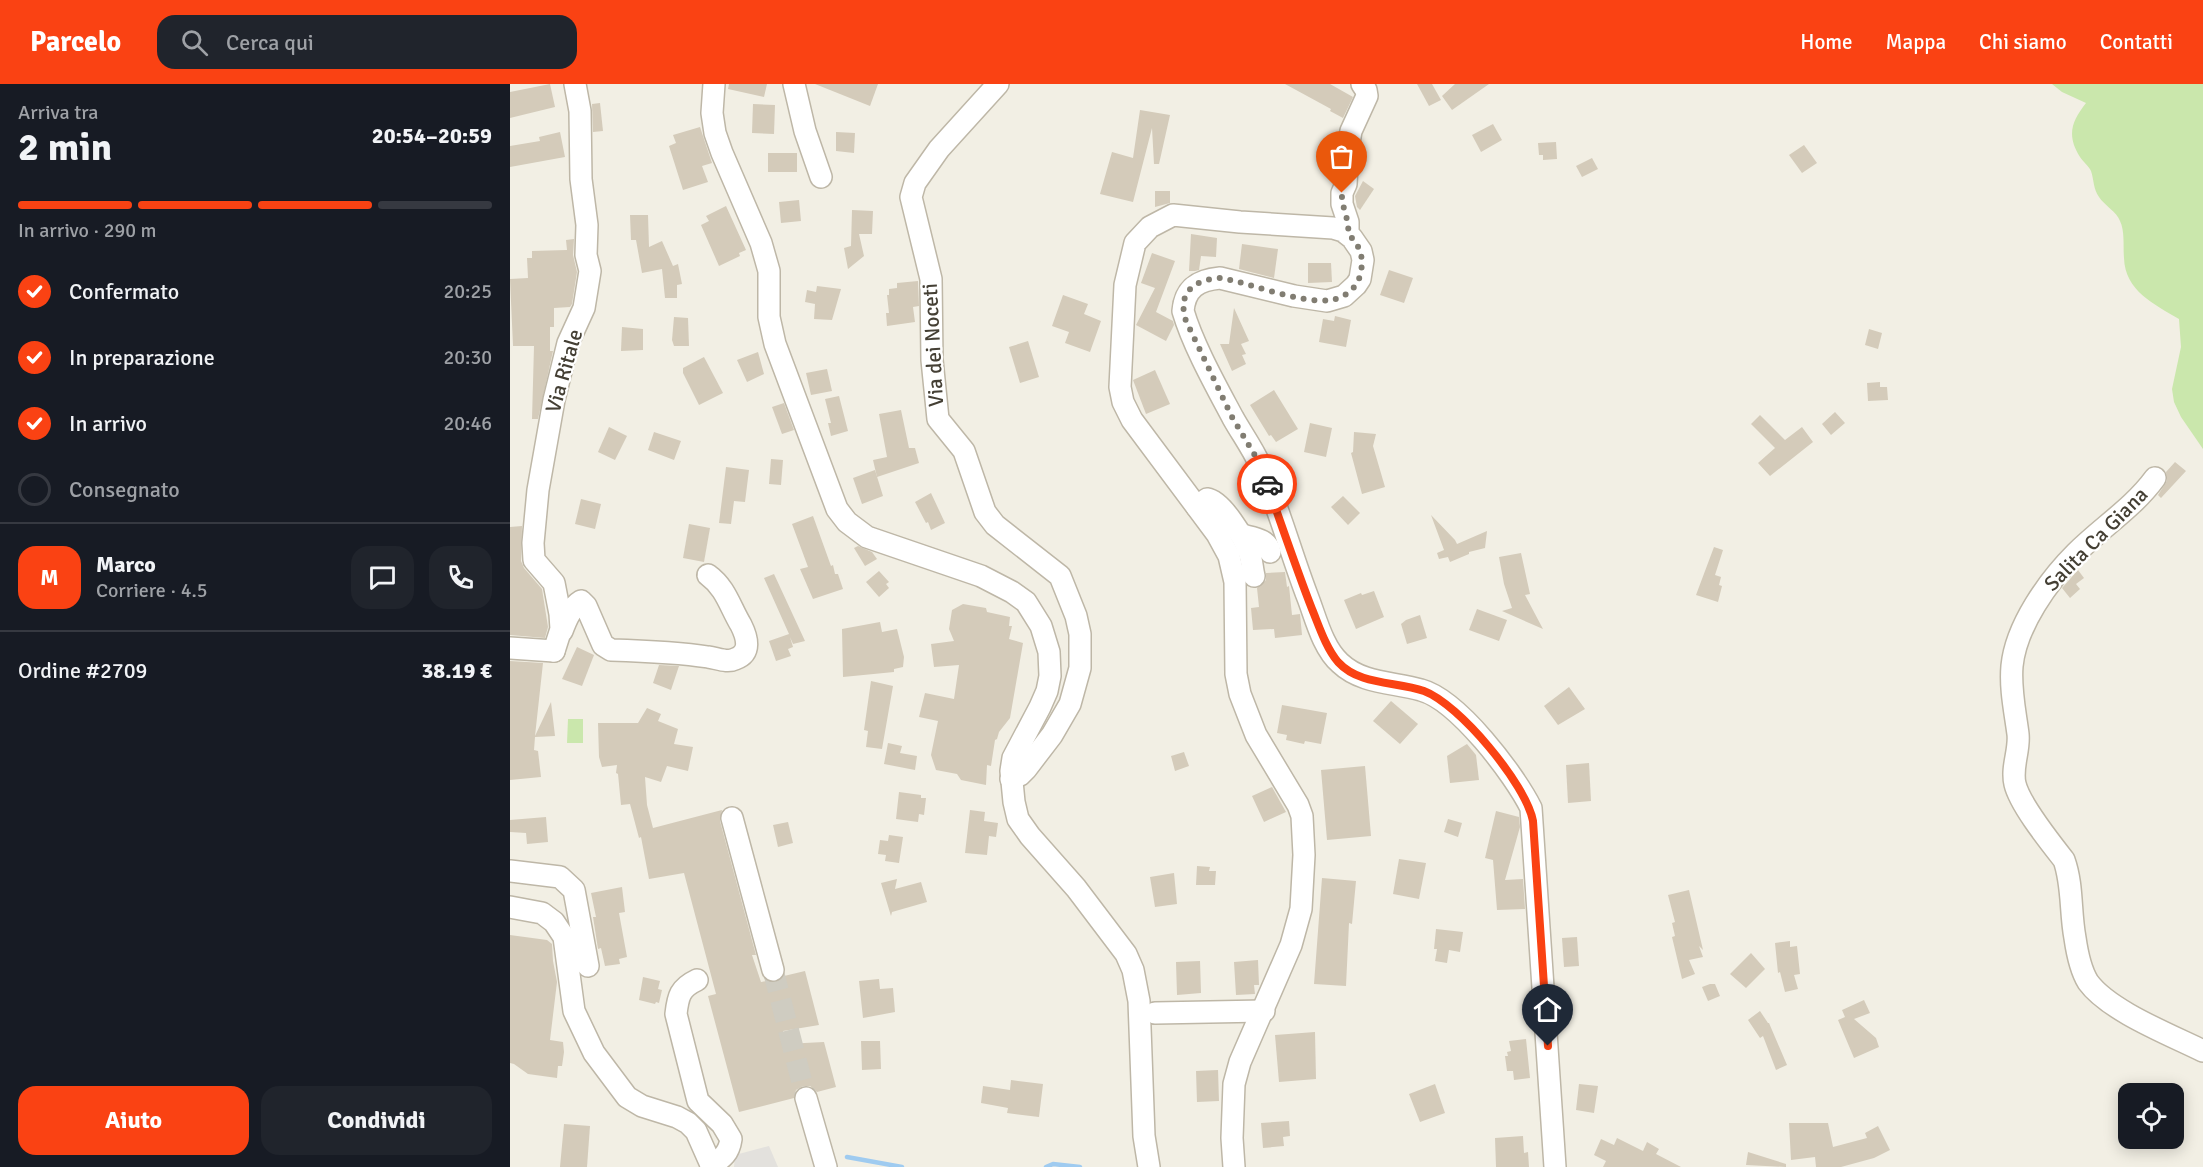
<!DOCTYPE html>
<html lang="it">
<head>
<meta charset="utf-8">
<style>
	body { margin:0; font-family:Signika,sans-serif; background:#20242c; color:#f1f3f6; height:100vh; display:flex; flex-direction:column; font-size:22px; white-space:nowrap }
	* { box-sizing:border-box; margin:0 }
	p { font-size:20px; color:#9ea1a6 }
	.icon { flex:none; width:33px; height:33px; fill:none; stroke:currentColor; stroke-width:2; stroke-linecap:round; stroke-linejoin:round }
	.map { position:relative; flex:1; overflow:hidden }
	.side { display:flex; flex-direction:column; background:#171b24; width:510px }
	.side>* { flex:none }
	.controls { position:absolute; left:1608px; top:999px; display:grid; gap:12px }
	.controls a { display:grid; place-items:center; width:66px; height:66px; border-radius:12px; background:#171b24; box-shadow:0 3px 15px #0003; font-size:30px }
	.pin { position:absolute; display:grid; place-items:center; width:51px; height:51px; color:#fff; margin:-62px -26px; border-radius:50% 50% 50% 0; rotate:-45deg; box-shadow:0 0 6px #0007 }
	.pin .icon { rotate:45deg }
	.courier { position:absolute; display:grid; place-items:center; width:60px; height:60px; margin:-30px; border:4px solid #fa4213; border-radius:50%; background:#fff; color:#222; box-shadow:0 2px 8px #0007 }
	.overview em { font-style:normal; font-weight:700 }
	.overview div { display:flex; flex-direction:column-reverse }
	.overview { display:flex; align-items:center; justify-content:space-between; height:102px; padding:0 18px }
	h1 { font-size:39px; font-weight:700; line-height:45px }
	.bar { display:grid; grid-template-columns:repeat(4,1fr); gap:9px 6px; align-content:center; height:72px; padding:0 18px }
	.bar i { height:8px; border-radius:4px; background:#363941 }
	.bar .active { background:#fa4213 }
	.bar p { grid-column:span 4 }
	.line { display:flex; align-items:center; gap:15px; padding:0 18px; border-top:2px solid #363941 }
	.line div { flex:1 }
	.round { display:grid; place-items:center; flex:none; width:63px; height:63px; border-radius:18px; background:#20242c }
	ol { padding:0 18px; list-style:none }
	li { display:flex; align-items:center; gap:18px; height:66px }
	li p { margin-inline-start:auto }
	li .icon { padding:6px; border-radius:50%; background:#fa4213; color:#fff; stroke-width:4 }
	li:last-child { color:#9ea1a6 }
	li i { width:33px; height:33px; border:3px solid #363941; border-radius:50% }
	.button { display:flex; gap:12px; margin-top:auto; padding:12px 18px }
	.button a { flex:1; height:69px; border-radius:18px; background:#fa4213; color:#fff; font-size:24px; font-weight:700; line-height:69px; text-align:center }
	.button a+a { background:#20242c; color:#f1f3f6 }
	header { display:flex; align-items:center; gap:36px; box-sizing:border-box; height:84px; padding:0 30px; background:#fa4213; color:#fff }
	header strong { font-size:28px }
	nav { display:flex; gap:33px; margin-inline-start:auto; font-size:21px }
	.search { width:420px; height:54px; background:#20242c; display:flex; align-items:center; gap:15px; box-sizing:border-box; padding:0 21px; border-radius:18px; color:#9ea1a6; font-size:22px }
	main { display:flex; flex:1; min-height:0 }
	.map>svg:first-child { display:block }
	.green { fill:#cae7ac }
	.parking { fill:#e3e1dd }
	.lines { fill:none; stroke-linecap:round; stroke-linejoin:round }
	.stream { stroke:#9fcbf0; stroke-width:4.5 }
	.building { fill:#d4cbba }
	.minor-tunnel { stroke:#cfccc1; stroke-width:21; stroke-dasharray:21 10; stroke-linecap:butt }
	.minor-casing { stroke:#beb7a7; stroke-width:24 }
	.minor { stroke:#fff; stroke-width:21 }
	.done { stroke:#817d72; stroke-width:6; stroke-dasharray:0 10.8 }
	.route { stroke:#fa4213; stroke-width:8 }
	.labels { text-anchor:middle; stroke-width:4.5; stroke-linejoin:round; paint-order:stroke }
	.street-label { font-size:21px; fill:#443f34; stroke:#fff }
</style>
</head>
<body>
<header>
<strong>Parcelo</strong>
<div class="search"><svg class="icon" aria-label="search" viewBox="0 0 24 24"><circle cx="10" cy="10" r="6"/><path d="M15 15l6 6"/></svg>Cerca qui</div>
<nav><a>Home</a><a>Mappa</a><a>Chi siamo</a><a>Contatti</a></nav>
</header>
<main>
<section class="side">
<div class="overview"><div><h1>2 min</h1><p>Arriva tra</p></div><em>20:54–20:59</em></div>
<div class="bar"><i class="active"></i><i class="active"></i><i class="active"></i><i></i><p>In arrivo · 290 m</p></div>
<ol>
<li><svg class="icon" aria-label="check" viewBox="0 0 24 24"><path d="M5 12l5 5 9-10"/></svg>Confermato<p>20:25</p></li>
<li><svg class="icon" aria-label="check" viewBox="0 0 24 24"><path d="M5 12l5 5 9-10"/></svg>In preparazione<p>20:30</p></li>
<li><svg class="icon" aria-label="check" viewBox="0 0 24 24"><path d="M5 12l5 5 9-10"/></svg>In arrivo<p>20:46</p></li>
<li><i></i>Consegnato</li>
</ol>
<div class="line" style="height:108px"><b class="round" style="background:#fa4213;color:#fff">M</b><div><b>Marco</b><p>Corriere · 4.5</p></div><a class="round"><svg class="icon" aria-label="chat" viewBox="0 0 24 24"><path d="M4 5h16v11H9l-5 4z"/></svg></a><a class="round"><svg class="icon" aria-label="phone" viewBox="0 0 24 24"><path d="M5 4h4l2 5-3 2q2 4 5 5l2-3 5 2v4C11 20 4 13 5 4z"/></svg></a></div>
<div class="line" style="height:78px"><div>Ordine #2709</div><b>38.19 €</b></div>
<div class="button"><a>Aiuto</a><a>Condividi</a></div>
</section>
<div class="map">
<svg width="1693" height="1083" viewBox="0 0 1693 1083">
	<rect width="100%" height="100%" fill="#f2efe4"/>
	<!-- green -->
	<g class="green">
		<path d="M 1542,0 L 1693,0 L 1693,365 L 1671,333 L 1664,318 L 1662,305 L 1671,263 L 1669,235 C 1644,220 1615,207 1614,174 C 1613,163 1615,147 1610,137 C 1607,128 1594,121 1589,113 C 1583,104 1584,96 1581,87 C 1579,82 1573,78 1570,73 C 1556,51 1562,37 1576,19 L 1552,8 Z"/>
		<polygon points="58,635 73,635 73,659 57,659"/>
	</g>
	<!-- parking -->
	<polygon class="parking" points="259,1062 268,1083 224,1083 225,1071"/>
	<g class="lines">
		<!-- stream -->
		<g class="stream">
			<polyline points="337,1073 392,1083"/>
			<polyline points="536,1083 543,1080 570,1083"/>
		</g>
	</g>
	<!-- building -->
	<g class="building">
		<polygon points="40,0 45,23 0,34 0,8"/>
		<polygon points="219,0 257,0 254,13 218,5"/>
		<polygon points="305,0 368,0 360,22"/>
		<polygon points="775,0 820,0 843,13 833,34 820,27 821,25"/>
		<polygon points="907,0 922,0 931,16 919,22"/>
		<polygon points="945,0 979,0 942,26 932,12"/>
		<polygon points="90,19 93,47 83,48 82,20"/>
		<polygon points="243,20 265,21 264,50 242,49"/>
		<polygon points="630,26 660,31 649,80 644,80 642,44 623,118 590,110 602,68 623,74"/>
		<polygon points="983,40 992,56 971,68 962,51"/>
		<polygon points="190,43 202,79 192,82 198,98 173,106 159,62 166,59 163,51"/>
		<polygon points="50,48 55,73 0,83 0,62 30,57 29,53"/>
		<polygon points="326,48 345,49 344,69 326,67"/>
		<polygon points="1046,58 1047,75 1033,76 1033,71 1029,71 1028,59"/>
		<polygon points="1294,61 1307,79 1292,89 1279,71"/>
		<rect x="258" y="69" width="29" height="19"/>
		<polygon points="1082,74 1088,85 1072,93 1066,82"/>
		<polygon points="853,97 864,105 850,126 847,123 845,112"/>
		<polygon points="645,107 660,107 660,119 645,123"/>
		<polygon points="289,116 291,137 271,139 269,118"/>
		<polygon points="216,122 236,166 229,169 230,172 209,182 191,141 199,137 196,132"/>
		<polygon points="342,126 363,127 362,150 349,150 354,172 338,185 334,164 341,162"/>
		<polygon points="120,131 138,131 139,163 152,157 163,182 168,180 172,200 167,201 167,214 155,214 152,185 132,189 126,156 121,156"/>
		<polygon points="681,150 707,154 706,173 691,172 689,186 685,187 679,187"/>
		<polygon points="64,155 63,171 67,188 62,220 60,223 44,224 44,243 40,243 40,267 43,267 28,335 22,335 24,262 3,262 0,195 18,194 17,174 22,174 22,167 57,166 56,156"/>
		<polygon points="732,160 768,165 764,194 729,185"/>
		<polygon points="642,169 665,177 646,228 663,237 664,241 656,257 626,241 645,204 631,199"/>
		<polygon points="798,179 821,179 822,198 798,199"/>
		<polygon points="879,186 903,194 894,219 870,211"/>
		<polygon points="408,197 409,222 403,223 405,238 377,242 376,229 379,229 377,211 379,211 379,205 387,204 387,199"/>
		<polygon points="307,202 331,205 322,236 304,235 305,220 295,218 297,206 306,208"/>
		<polygon points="553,211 578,220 574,230 591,237 580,268 555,259 559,248 542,242"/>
		<polygon points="724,224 739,257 731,260 736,270 732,271 736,280 722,287 710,260 719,260"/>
		<polygon points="825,232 841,236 836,263 809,258 813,235 824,237"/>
		<polygon points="164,233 178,234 179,262 164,262 162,256"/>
		<polygon points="112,243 133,245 133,266 111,267"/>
		<polygon points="1359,245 1372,249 1368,265 1355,261"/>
		<polygon points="518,257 529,293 510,299 499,263"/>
		<polygon points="248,268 254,290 237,298 227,276"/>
		<polygon points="194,273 213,309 189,321 173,289 173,284"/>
		<polygon points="317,285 322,307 301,311 296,289"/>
		<polygon points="645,286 660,320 636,330 623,296"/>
		<polygon points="1370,298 1370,303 1377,303 1378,316 1358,317 1357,299"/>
		<polygon points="764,306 788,345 766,358 761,351 759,352 740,321"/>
		<polygon points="329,312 338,347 321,352 318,339 321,339 315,315"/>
		<polygon points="274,319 284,346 272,350 262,323"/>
		<polygon points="391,326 399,364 405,364 409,379 367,393 363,376 377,373 369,330"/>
		<polygon points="1325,328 1335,339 1321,351 1312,340"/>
		<polygon points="1250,331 1275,356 1292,343 1303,358 1260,392 1248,379 1265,364 1241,340"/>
		<polygon points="800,339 822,344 816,373 794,368"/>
		<polygon points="99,343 117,352 105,376 88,368"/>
		<polygon points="144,348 171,357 164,376 138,366"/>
		<polygon points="844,348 866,350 863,362 875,403 852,410 841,369 843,368"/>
		<polygon points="261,375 273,376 271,401 259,400"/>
		<polygon points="1665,378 1676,387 1651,414 1648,411 1657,397 1656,388"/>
		<polygon points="216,383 239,386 235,418 224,417 221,440 209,439"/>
		<polygon points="365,386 373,412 352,420 343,394"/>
		<polygon points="421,409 435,439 421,446 418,438 416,439 405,418"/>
		<polygon points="833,412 850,429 838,441 821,423"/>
		<polygon points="71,415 91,420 85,445 65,440"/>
		<polygon points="921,431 945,456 947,460 977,447 975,464 959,468 959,470 940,478 938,473 929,475 927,469 934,466"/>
		<polygon points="303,432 321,482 323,481 325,490 328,490 333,505 303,515 290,485 298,483 282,440"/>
		<polygon points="179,440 200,444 194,478 173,474"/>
		<polygon points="12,442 11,477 14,484 32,505 38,543 35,554 0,551 0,443"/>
		<polygon points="348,462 362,468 367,475 355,482 344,464"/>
		<polygon points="1204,463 1213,466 1205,491 1211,493 1209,501 1212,502 1208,518 1186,511"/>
		<polygon points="1011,469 1020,510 1015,511 1033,545 992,527 1002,524 994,500 989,473"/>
		<polygon points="1568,486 1574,494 1566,500 1570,505 1560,514 1552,504"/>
		<polygon points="369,487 379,498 376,500 379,504 369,513 356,498"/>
		<polygon points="775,488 777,503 779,502 782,531 790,530 792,551 765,554 764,545 743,546 741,524 749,523 747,504 756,496 756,489"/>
		<polygon points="264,490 295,557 283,560 280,553 283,563 278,565 281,572 266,577 259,557 279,550 254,494"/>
		<polygon points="864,507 874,533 846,545 834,516 851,509 852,511"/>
		<polygon points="453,520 476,524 477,528 500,533 499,542 502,542 499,555 513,559 500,634 489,648 487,655 485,656 481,682 477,681 476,701 451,696 447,690 426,686 421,671 428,637 409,633 415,609 444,615 449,581 424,583 421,560 444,557 439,545 442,526"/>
		<polygon points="967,525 997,536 989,557 959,546"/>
		<polygon points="910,531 917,554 897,560 891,540 896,536"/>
		<polygon points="370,538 372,548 387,545 394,573 393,583 384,585 384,588 333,593 332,545"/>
		<polygon points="67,563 84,571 72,602 52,595"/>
		<polygon points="0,577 33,579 25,652 41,618 45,652 25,653 24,666 28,667 31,693 0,696"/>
		<polygon points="149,581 169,582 161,606 143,599"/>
		<polygon points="361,597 383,602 372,665 356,663 358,647 354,646"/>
		<polygon points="1059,603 1075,625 1048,641 1034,622"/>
		<polygon points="881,617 908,640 890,660 863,637"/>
		<polygon points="772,621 817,629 811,660 795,657 794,660 776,656 777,651 767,649"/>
		<polygon points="137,624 151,630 148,637 168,645 164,660 183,663 178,687 157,682 151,698 135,693 137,721 143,744 212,726 210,737 246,871 242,871 251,898 257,897 266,898 274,892 295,887 309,941 273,947 275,960 314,958 326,1003 307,1008 300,1002 293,1002 286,1006 284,1014 229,1028 198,912 206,910 174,789 139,795 131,753 129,754 120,720 111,721 108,690 106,689 107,681 92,683 89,673 88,639 128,639"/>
		<polygon points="378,659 392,662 390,669 407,672 405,686 374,680"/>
		<polygon points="957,660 966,671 969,696 940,699 937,672"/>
		<polygon points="674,668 679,682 665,687 661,672"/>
		<polygon points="1079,679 1081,717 1058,719 1056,681"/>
		<polygon points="855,682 861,752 817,756 811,686"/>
		<polygon points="762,703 776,728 754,738 742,712"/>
		<polygon points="389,708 411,711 411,714 416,714 414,731 409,730 408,738 386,735"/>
		<polygon points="460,726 475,728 474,737 488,739 486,753 479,752 477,771 455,769"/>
		<polygon points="986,727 1009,733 1010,743 995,796 1013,795 1015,825 987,826 983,776 975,774"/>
		<polygon points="36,733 38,758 17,760 16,749 0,748 0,736"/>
		<polygon points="938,735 952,739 948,753 934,748"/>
		<polygon points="278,738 283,759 268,763 263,741"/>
		<polygon points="379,751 393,753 389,779 375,777 376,771 368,770 370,756 378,757"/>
		<polygon points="889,775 916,779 909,815 883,810"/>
		<polygon points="687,782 700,783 699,787 706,787 705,801 686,801"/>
		<polygon points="664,789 667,820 645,823 640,793"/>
		<polygon points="812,794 846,797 842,840 839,839 836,902 804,900"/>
		<polygon points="387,795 385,805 411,798 417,818 382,828 381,832 371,799"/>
		<polygon points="112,803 115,828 109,829 117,873 109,875 110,880 95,882 91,864 88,865 83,833 86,833 81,809"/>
		<polygon points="1179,806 1193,866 1189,862 1193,873 1179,876 1185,890 1172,895 1162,853 1165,852 1162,839 1165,838 1158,811"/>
		<polygon points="926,845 953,848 950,868 939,866 937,879 925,877 927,865 924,865"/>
		<polygon points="0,851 37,856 42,860 43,877 47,898 40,956 53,958 54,968 52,982 48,982 47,994 18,990 4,980 0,979"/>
		<polygon points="1067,853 1069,882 1054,883 1052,854"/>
		<polygon points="1280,857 1280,863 1287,862 1290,890 1284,891 1288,905 1275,908 1270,888 1268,889 1265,859"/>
		<polygon points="1241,869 1255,885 1236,904 1220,890"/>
		<polygon points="748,876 749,901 744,901 745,910 726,911 724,878"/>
		<polygon points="690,877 691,909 667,911 666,878"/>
		<polygon points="133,893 150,897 148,905 152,906 149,919 146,918 145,920 129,916"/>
		<polygon points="369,895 370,905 383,904 385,928 353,934 349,897"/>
		<polygon points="1200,900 1205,900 1210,912 1198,917 1192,903"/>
		<polygon points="1354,916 1360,929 1344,935 1366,954 1369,963 1344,974 1328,936 1335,933 1332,926"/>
		<polygon points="1250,927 1258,939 1259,939 1277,981 1266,986 1253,952 1250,954 1238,936"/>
		<polygon points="805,948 806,995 769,998 765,951"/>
		<polygon points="1016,955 1020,994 1004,996 1003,987 997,987 995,972 998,972 997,968 1001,967 999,957"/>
		<polygon points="351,957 370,957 371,985 352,986"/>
		<polygon points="708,986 709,1017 687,1018 686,987"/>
		<polygon points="501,996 533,1000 529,1033 497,1029 498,1024 471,1019 473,1002 500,1006"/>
		<polygon points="925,1000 935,1029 910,1038 899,1010"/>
		<polygon points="1069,1000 1088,1002 1084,1029 1066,1026"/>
		<polygon points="779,1037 780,1052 773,1053 774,1062 753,1064 751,1039"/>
		<polygon points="1279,1039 1318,1039 1323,1063 1357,1054 1355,1049 1368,1042 1380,1066 1364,1074 1331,1083 1306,1083 1305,1073 1281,1076"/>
		<polygon points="54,1040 80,1042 77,1083 50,1083"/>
		<polygon points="1013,1052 1014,1069 1018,1068 1019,1083 986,1083 985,1054"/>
		<polygon points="1107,1054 1133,1067 1137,1058 1149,1065 1146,1070 1171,1083 1093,1083 1096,1077 1084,1071 1091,1055 1104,1061"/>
		<polygon points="1238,1068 1276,1080 1276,1083 1236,1081"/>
	</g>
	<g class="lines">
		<!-- minor-tunnel -->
		<polyline class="minor-tunnel" points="263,886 296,1014"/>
		<defs>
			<g id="minor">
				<polyline points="204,0 202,29 205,49 212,69 251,159 259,187 259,233 265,260 327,425 337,438 357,453 471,492 502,508 516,518 531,542 539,568 540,592 537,607 530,623 503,674 501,687 504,718 508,735 520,752 566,804 616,870 623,886 629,917 634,1052 639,1083"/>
				<polyline points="284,0 295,47 311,93"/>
				<polyline points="488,0 429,65 405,99 401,113 421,195 422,276 428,335 454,367 475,428 485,441 550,492 566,532 570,550 570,584 560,620 542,651 516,685 510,691 501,695"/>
				<polyline points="838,150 838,138 832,120 832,109 836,100 838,65 841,47 857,12 856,6 852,0"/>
				<path d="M 1645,394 C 1623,424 1592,443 1566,469 C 1538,497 1506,542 1502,582 C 1500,605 1505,627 1508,650 C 1510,666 1501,683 1505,700 C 1510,721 1540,758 1554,776 C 1563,801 1560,828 1565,854 C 1567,868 1570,885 1578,898 C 1599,927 1661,951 1693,967"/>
				<path d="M 687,423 L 697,415 C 712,417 734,454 739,468 C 742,475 742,484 744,492"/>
				<path d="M 732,451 C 743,454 758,455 760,468"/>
				<path d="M 52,547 C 56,536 61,523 71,517 L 76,522 L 93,561 L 101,566 C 134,567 166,568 198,573 C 207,574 217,579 225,575 C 242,569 237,553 231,541 C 220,523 216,504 198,491"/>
				<polyline points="0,564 44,567"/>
				<polyline points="44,567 51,545 50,530 44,499 24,476 23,459 28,406 44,316 58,259 74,224 80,187 76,171 77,141 71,95 70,27 65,0"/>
				<polyline points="222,734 263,886"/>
				<polyline points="0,787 50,793 64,806 78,882"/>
				<polyline points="0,823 32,829 44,838 54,853 64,927 84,969 117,1013 132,1022 167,1033 178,1039 186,1047 202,1083"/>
				<path d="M 187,896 C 170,904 168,912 166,930 L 188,1017 L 212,1040 L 221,1055 C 219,1069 213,1074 201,1081"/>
				<polyline points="645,929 754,927"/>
				<polyline points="296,1014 316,1083"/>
				<path d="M 724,1083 L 722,1054 L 724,1000 L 730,978 L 781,861 L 791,825 L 794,771 L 792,732 L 788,721 L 746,651 L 730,610 L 726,590 L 725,498 L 719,472 L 707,450 L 622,336 L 613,318 L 610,303 L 615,201 L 625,159 L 640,143 L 663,131 L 730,138 L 823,144 L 833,147 L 842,154 L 851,167 L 853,176 L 850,195 L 846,201 L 834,212 L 817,217 L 784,212 L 710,194 C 688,196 675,204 673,227 C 683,261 706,302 723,334 C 732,350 743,365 750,381 C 769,424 781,470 798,514 C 806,535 813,564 830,579 C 852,600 884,598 911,606 C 948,616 1004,690 1021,724 L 1045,1083"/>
			</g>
		</defs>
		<!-- minor casing -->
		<use href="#minor" class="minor-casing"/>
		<!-- minor -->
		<use href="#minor" class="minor"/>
	</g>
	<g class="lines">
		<!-- done -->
		<path class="done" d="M 757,400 L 750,380 L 722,333 L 676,237 C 667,209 683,196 710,194 C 741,199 791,220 819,216 C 835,215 849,203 851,187 C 854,172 849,160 838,150 C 840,136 831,123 832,109"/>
		<!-- route -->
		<path class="route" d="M 757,400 C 772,442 786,484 802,525 C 809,542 816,564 828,578 C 850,602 886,597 914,607 C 949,620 1016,700 1023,737 L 1038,962"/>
	</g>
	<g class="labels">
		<!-- street labels -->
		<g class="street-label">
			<text transform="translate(423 261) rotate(-93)" y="7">Via dei Noceti</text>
			<text transform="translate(54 287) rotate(-74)" y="7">Via Ritale</text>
			<text transform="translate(1586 455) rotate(-45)" y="7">Salita Ca Giana</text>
		</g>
	</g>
</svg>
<div class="controls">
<a><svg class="icon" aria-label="locate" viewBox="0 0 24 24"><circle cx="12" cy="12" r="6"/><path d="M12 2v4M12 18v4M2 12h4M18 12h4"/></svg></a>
</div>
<div class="pin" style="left:832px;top:109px;background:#ea580c"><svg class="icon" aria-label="bag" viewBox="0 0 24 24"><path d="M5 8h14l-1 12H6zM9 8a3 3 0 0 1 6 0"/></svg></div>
<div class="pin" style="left:1038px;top:962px;background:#1f2937"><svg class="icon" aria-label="home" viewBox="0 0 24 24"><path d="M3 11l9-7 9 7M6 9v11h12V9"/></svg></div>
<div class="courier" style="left:757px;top:400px"><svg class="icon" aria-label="car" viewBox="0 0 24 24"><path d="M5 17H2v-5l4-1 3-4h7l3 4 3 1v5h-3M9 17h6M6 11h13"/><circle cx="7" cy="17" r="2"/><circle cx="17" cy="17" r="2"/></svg></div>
</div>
</main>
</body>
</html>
